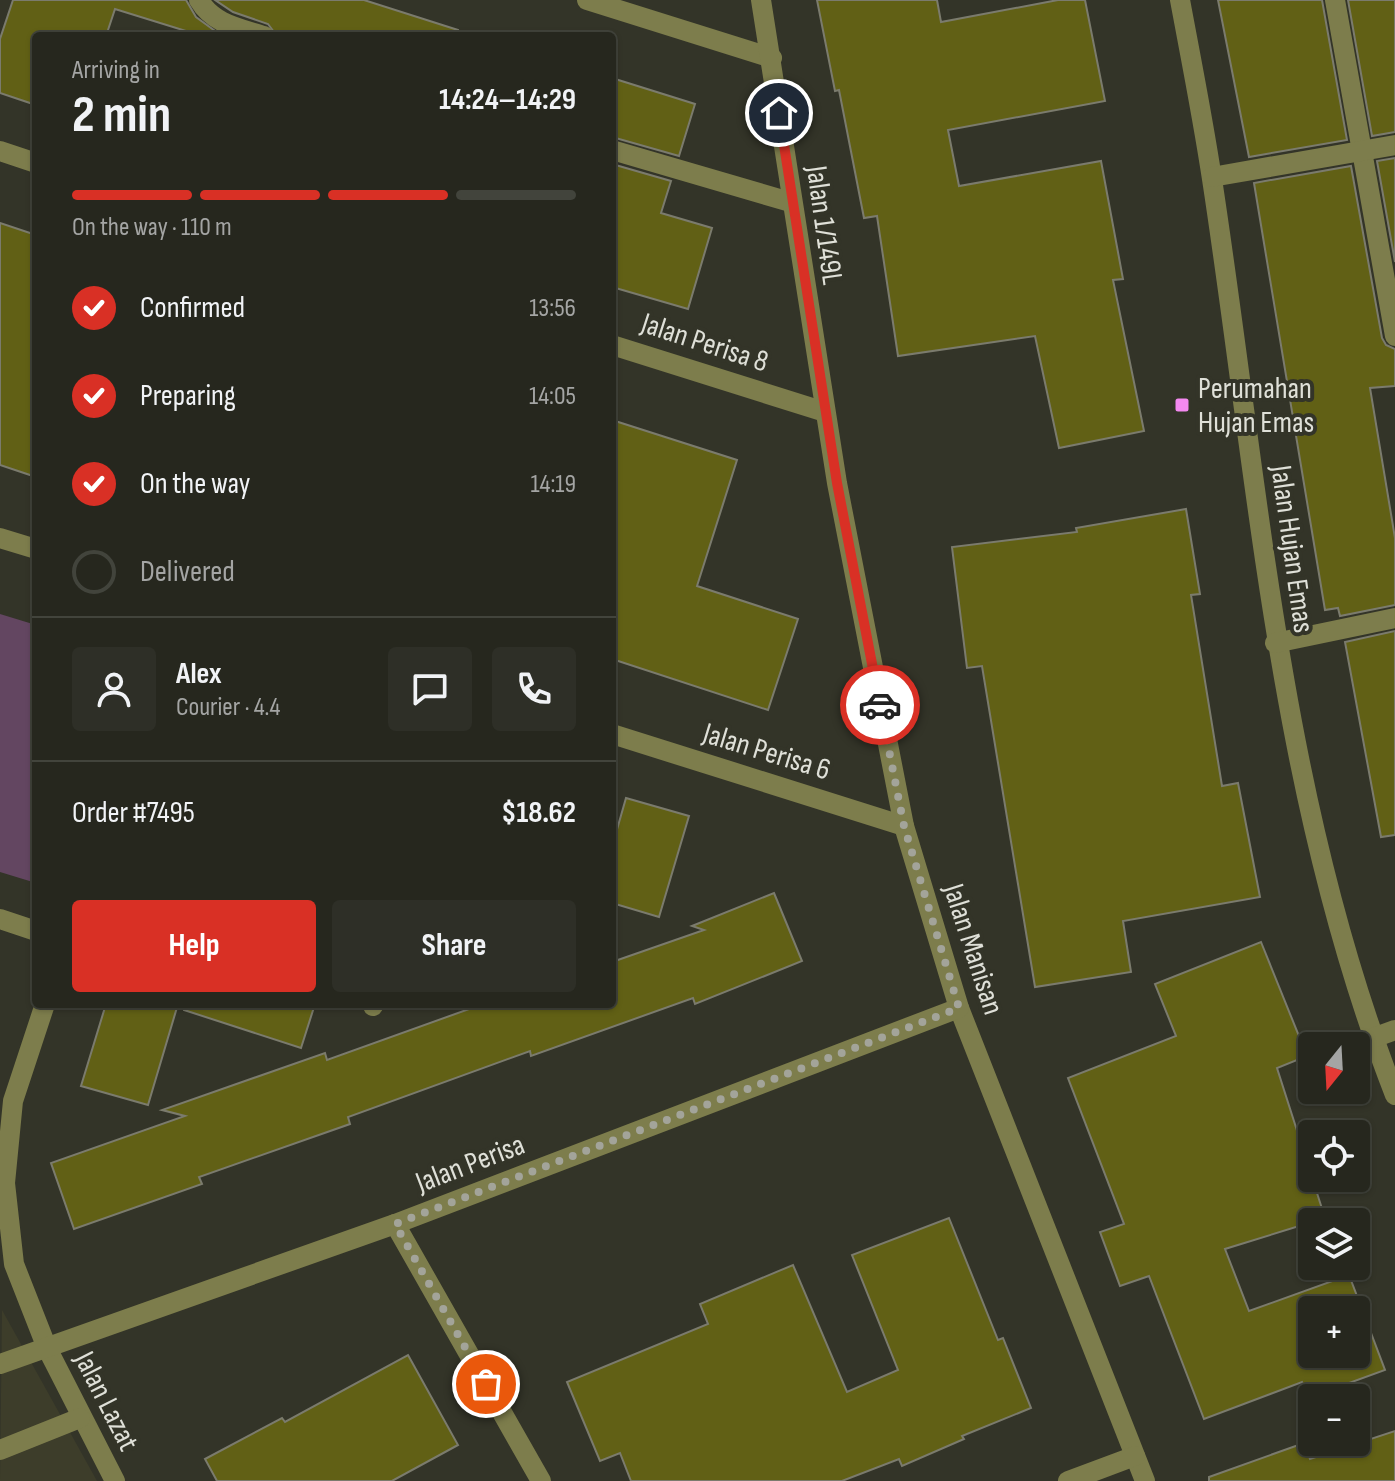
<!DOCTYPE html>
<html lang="en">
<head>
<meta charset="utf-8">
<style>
	body { margin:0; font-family:"Sofia Sans Condensed",sans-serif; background:#2e2f27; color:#f1f3f6; height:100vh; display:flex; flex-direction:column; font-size:30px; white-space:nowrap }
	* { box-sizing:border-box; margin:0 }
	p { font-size:26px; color:#a4a5a4 }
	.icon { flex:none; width:44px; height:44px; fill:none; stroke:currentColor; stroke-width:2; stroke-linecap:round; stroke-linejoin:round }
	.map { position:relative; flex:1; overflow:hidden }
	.sheet { position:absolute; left:32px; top:32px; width:584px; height:976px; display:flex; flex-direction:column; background:#26271e; border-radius:8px; box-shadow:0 2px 6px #0004,0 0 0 2px #42443c }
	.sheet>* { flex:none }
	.needle { width:52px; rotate:198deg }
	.buttons { position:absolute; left:1298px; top:1032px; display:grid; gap:16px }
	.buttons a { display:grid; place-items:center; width:72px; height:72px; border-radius:8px; background:#26271e; box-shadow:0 2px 6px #0004,0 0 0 2px #42443c; font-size:40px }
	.pin { position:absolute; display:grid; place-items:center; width:68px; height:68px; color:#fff; margin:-34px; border:4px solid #fff; border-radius:50%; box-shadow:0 2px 8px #0007 }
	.courier { position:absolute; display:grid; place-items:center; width:80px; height:80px; margin:-40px; border:6px solid #d93025; border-radius:50%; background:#fff; color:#222; box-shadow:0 2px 10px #0007 }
	.overview em { font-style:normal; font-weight:700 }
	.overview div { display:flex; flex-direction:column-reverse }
	.overview { display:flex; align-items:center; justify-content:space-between; height:136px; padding:0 40px }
	h1 { font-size:52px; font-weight:700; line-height:60px }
	.bar { display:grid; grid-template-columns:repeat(4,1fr); gap:12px 8px; align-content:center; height:96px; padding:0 40px }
	.bar i { height:10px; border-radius:6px; background:#42443c }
	.bar .selected { background:#d93025 }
	.bar p { grid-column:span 4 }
	.line { display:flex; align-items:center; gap:20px; padding:0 40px; border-top:2px solid #42443c }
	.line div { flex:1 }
	.round { display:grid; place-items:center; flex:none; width:84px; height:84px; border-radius:8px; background:#2e2f27 }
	ol { padding:0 40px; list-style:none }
	li { display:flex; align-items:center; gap:24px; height:88px }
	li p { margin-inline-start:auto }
	li .icon { padding:8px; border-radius:50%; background:#d93025; color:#fff; stroke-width:4 }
	li:last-child { color:#a4a5a4 }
	li i { width:44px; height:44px; border:4px solid #42443c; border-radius:50% }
	.cta { display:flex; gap:16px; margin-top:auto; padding:16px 40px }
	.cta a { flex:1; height:92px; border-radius:8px; background:#d93025; color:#fff; font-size:32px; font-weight:700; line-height:92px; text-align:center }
	.cta a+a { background:#2e2f27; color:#f1f3f6 }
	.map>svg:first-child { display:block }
	.built { fill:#3d3d2a }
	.green { fill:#634661 }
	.building { fill:#616015; stroke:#7b7b6d; stroke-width:2; fill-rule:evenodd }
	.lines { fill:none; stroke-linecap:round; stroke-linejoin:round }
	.minor { stroke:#7d7d4c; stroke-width:20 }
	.done { stroke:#a3a49a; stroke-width:8; stroke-dasharray:0 14.4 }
	.route { stroke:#d93025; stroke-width:10 }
	.poi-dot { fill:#f489f0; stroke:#333428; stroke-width:3 }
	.labels { text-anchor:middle; stroke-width:8; stroke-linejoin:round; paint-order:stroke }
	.street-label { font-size:30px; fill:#dfe0d8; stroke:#333428 }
	.poi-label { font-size:30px; fill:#dfe0d8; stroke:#333428; text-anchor:start }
</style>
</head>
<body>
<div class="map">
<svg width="1395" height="1481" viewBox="0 0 1395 1481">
	<rect width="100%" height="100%" fill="#333428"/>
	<!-- built -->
	<polygon class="built" points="2,1310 97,1481 0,1481"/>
	<!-- green -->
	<polygon class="green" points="0,614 36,625 36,883 0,872"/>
	<!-- building -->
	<g class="building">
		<polygon points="13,0 186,0 196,17 222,36 202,36 115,9 106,36 36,36 36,105 0,93 0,39"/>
		<polygon points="215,0 364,0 458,30 457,36 277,36 268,24 233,12"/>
		<polygon points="817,0 937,0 941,22 1058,0 1085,0 1105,101 948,130 959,186 1101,161 1123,279 1113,280 1144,431 1059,448 1035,336 898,356 877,216 864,218 839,90 835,91"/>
		<polygon points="1218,0 1322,0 1347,140 1249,157"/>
		<polygon points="1348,0 1395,0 1395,132 1372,136"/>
		<polygon points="612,78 695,104 679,156 612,137"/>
		<polygon points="1395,158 1395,262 1377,161"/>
		<polygon points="612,164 671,181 661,213 712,228 688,309 612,287"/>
		<polygon points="1351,166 1382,338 1386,345 1395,349 1395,386 1370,388 1395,538 1395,605 1340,616 1338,608 1325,610 1254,183"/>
		<polygon points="0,223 36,235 36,477 0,465"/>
		<polygon points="612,420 737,460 697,586 798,619 768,710 612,659"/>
		<polygon points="1186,509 1200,594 1191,595 1222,786 1238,783 1260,897 1123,921 1131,972 1035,987 982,666 967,668 952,547 1077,532 1076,528"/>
		<polygon points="1395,631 1395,835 1381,837 1345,642"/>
		<polygon points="626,798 689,816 659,917 612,903 612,847"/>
		<polygon points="774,893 802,961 695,1004 693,998 531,1056 530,1051 348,1117 350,1124 199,1177 202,1184 74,1229 51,1163 185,1116 162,1110 325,1053 327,1060 483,1004 612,1004 612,962 704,930 692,926"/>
		<path d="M 1261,942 L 1307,1056 L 1277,1068 L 1325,1218 L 1225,1249 L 1249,1311 L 1349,1275 L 1385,1370 L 1308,1398 L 1302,1382 L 1204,1419 L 1149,1276 L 1120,1286 L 1100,1232 L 1124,1224 L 1068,1078 L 1176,1036 L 1155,984 ZM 1312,1310 L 1356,1310 L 1356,1354 L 1312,1354 Z"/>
		<polygon points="106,1004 178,1004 148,1105 81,1086"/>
		<polygon points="184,1004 315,1004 301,1048 184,1010"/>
		<polygon points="949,1218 998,1340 1003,1338 1031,1408 962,1436 964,1439 902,1466 899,1459 842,1481 631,1481 620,1453 600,1461 567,1382 708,1324 700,1304 793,1265 847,1392 898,1370 852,1255"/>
		<polygon points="408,1355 458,1445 392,1481 217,1481 205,1459 282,1418 285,1422"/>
		<polygon points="1395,1431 1395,1481 1209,1481 1209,1477 1304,1443 1310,1459"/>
	</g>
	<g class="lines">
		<!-- minor -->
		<g class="minor">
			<path d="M 199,0 C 213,24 239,28 264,36"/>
			<polyline points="587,0 772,58"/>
			<polyline points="761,0 837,483 904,826 959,1008 1145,1481"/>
			<path d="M 1180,0 C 1191,59 1203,119 1212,179 C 1259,487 1280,802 1395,1095"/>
			<polyline points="1335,0 1395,336"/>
			<polyline points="612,150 790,202"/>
			<polyline points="0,151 36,163"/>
			<polyline points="1212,177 1395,145"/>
			<polyline points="612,345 825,412"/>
			<polyline points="0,538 36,549"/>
			<polyline points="1275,643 1395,618"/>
			<polyline points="612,734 904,826"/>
			<polyline points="0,919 36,931"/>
			<polyline points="45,1004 13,1101 5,1183 14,1264 47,1348 115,1481"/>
			<polyline points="373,1006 374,1004"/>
			<polyline points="1373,1038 1395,1030"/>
			<polyline points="395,1224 541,1481"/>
			<polyline points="0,1364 395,1224 959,1008"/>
			<polyline points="0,1450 80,1418"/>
			<polyline points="1068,1481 1135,1456"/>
		</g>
	</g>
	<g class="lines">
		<!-- done -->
		<polyline class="done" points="486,1384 395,1224 959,1008 904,826 880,705"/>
		<!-- route -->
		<polyline class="route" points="779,113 837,483 880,705"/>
	</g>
	<!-- markers -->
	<rect class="poi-dot" x="1174" y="397" width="16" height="16" rx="4"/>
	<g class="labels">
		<!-- street labels -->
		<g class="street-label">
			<text transform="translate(825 225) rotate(82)" y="10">Jalan 1/149L</text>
			<text transform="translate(705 342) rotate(18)" y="10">Jalan Perisa 8</text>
			<text transform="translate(1293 549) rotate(82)" y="10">Jalan Hujan Emas</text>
			<text transform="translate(767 751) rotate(17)" y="10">Jalan Perisa 6</text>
			<text transform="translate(974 949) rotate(72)" y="10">Jalan Manisan</text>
			<text transform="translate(470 1163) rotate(-21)" y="10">Jalan Perisa</text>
			<text transform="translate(107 1401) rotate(63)" y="10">Jalan Lazat</text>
		</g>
		<!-- poi labels -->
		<g class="poi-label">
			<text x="1198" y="398">Perumahan<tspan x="1198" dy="34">Hujan Emas</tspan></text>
		</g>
	</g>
</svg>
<div class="buttons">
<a><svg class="needle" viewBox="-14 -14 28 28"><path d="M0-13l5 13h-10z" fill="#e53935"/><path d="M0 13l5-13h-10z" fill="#a4a5a4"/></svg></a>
<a><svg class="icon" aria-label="locate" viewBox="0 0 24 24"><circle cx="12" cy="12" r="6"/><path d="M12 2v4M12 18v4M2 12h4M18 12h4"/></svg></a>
<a><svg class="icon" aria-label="layers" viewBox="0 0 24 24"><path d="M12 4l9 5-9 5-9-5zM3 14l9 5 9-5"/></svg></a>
<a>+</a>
<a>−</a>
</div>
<div class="pin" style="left:486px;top:1384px;background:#ea580c"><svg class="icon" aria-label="bag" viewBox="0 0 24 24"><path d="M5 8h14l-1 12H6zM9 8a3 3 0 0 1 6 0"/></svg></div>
<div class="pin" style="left:779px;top:113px;background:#1f2937"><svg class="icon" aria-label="home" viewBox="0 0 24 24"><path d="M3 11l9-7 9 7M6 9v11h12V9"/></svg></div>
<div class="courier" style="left:880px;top:705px"><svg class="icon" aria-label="car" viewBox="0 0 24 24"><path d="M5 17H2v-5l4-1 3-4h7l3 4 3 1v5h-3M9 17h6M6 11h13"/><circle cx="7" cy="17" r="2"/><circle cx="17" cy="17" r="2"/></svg></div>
<section class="sheet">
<div class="overview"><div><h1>2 min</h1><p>Arriving in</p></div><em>14:24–14:29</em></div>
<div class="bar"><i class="selected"></i><i class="selected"></i><i class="selected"></i><i></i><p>On the way · 110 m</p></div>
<ol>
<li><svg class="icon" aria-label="check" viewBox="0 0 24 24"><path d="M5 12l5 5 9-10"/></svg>Confirmed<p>13:56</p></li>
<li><svg class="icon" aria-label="check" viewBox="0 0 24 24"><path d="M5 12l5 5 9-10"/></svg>Preparing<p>14:05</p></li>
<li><svg class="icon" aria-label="check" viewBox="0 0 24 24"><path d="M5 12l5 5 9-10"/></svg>On the way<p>14:19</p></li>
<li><i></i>Delivered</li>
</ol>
<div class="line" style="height:144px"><a class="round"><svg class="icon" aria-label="person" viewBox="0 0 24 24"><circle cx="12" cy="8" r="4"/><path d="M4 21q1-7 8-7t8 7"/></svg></a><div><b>Alex</b><p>Courier · 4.4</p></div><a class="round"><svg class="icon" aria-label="chat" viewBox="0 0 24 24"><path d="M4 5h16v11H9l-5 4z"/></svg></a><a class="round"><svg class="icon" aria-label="phone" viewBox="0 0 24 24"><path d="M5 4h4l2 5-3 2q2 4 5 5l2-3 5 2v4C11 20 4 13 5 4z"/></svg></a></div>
<div class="line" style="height:104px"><div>Order #7495</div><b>$18.62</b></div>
<div class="cta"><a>Help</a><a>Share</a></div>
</section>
</div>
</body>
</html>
